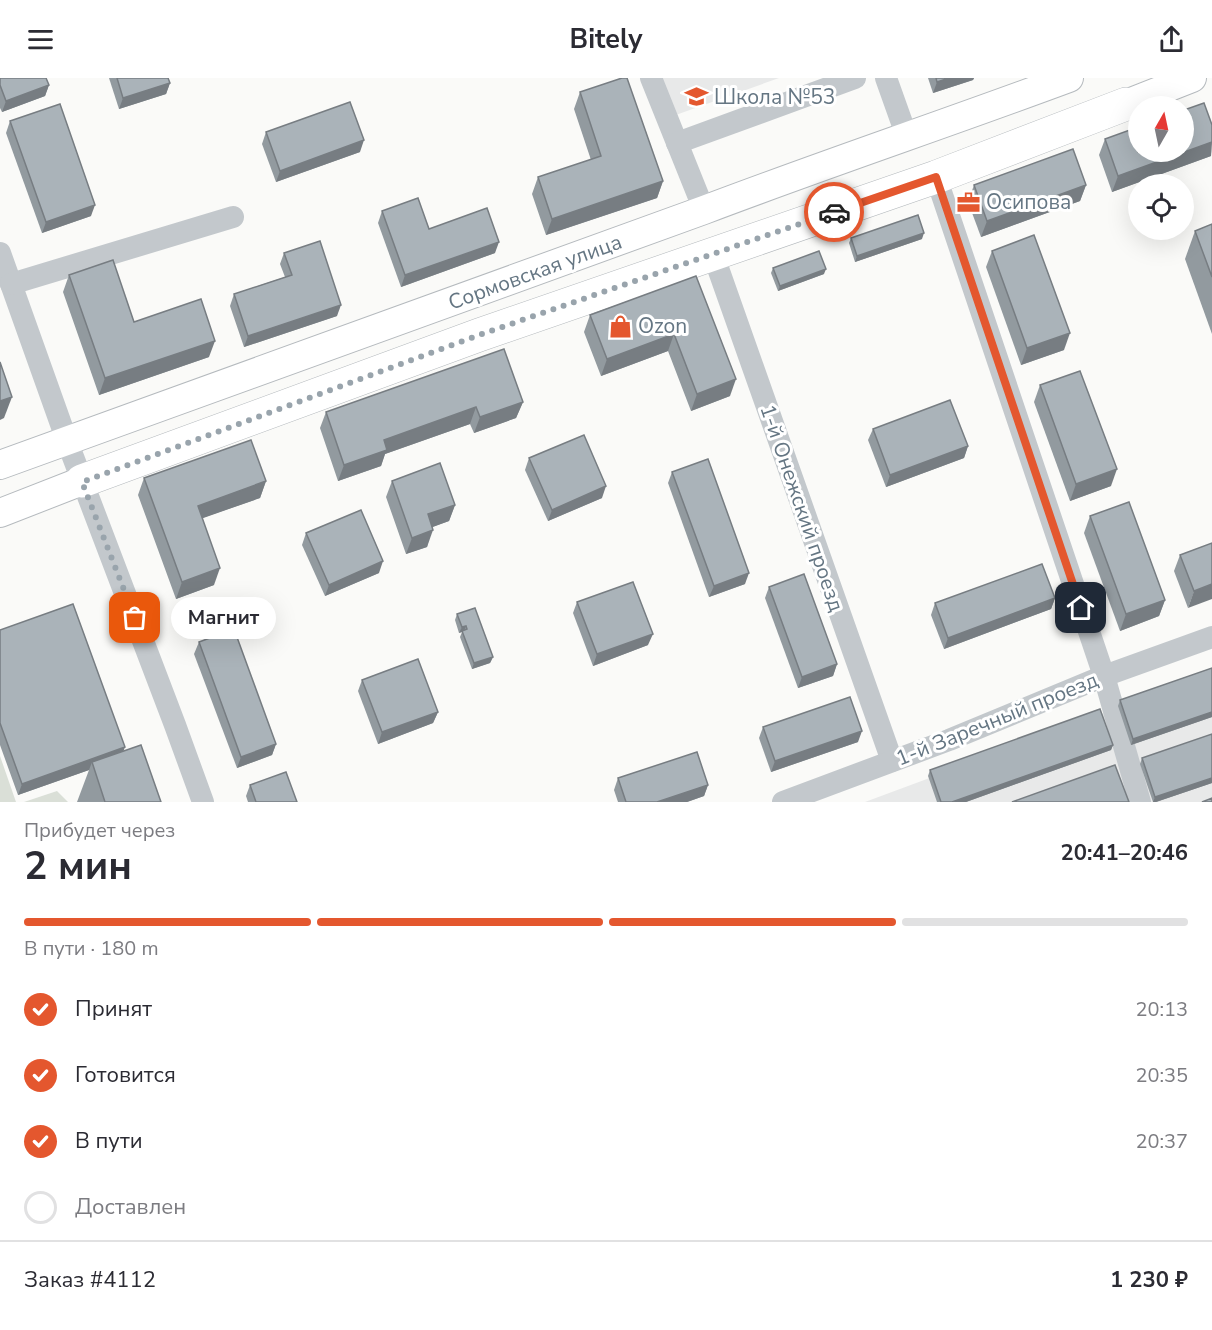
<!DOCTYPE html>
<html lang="ru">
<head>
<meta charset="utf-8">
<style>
	body { margin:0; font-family:"Nunito Sans",sans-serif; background:#f7f7f7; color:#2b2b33; height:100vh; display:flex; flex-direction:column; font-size:22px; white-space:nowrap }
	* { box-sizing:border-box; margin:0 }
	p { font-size:20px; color:#7c7c81 }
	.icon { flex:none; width:33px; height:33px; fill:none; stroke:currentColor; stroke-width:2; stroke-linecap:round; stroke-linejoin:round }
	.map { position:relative; height:724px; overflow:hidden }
	.details { display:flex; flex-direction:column; background:#fff; flex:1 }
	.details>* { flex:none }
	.needle { width:39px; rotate:9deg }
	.fabs { position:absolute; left:1128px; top:18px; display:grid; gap:12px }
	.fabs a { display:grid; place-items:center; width:66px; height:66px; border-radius:50%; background:#fff; box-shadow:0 6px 24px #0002; font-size:30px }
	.pin { position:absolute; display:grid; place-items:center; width:51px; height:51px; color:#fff; margin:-26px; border-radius:12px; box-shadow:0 3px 9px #0006 }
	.courier { position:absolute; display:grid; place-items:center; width:60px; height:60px; margin:-30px; border:4px solid #e4572e; border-radius:50%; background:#fff; color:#222; box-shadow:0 2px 8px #0007 }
	.bubble { position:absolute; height:42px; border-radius:21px; background:#fff; box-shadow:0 6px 24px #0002; font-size:20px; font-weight:700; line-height:42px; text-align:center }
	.summary em { font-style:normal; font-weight:700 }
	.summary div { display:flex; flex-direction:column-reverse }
	.summary { display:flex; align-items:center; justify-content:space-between; height:102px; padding:0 24px }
	h1 { font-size:39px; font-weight:700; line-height:45px }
	.bar { display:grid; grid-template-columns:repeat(4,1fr); gap:9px 6px; align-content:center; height:72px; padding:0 24px }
	.bar i { height:8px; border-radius:4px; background:#e1e1e2 }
	.bar .current { background:#e4572e }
	.bar p { grid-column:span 4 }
	.line { display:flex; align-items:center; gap:15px; padding:0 24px; border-top:2px solid #e1e1e2 }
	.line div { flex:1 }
	ol { padding:0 24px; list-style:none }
	li { display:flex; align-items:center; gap:18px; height:66px }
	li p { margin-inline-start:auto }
	li .icon { padding:6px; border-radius:50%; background:#e4572e; color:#fff; stroke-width:4 }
	li:last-child { color:#7c7c81 }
	li i { width:33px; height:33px; border:3px solid #e1e1e2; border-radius:50% }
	header { display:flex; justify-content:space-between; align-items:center; height:78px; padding:0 24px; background:#fff; font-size:27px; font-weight:700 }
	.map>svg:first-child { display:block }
	.built { fill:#e8e9e9 }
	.green { fill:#dadfd7 }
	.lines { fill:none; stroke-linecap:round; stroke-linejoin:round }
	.major-casing { stroke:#b5babe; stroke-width:30 }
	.highway-casing { stroke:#b4b9bd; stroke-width:34 }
	.minor { stroke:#c3c8cc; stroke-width:22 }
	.major { stroke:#fff; stroke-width:28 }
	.highway { stroke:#fff; stroke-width:33 }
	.wall { fill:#929a9f }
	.shaded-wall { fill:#777d82 }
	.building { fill:#aab3b9; stroke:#777d82; stroke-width:1.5 }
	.done { stroke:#99a4ac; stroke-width:6; stroke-dasharray:0 10.8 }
	.route { stroke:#e4572e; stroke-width:8 }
	.labels { text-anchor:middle; stroke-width:6; stroke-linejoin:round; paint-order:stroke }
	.poi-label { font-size:21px; fill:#657683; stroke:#fff; text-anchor:start }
	.street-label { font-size:21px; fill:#657683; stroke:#fff }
</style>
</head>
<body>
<header><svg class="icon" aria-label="menu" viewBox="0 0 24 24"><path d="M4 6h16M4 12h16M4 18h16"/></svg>Bitely<svg class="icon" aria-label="share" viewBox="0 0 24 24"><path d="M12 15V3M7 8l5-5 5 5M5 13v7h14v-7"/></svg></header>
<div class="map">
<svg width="1212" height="724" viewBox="0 0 1212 724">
	<rect width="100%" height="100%" fill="#fafaf8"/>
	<!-- built -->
	<g class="built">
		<polygon points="659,0 779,0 673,38"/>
		<polygon points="1212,595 1212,724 865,724"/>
	</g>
	<!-- green -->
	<g class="green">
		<polygon points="0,678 16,724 0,724"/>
		<polygon points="57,713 68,724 24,724"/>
	</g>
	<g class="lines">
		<defs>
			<g id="major">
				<polyline points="1126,26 1192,0"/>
				<path d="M 0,387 L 704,132 C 825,86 948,45 1069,0"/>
				<polyline points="0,435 82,403"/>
			</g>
			<polyline id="highway" points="82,403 479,257 936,99 1126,26"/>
		</defs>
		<!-- major casing -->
		<use href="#major" class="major-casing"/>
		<!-- highway casing -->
		<use href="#highway" class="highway-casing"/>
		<!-- minor -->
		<g class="minor">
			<polyline points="651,0 704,132"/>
			<polyline points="886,0 907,59"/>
			<polyline points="677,65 855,0"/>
			<polyline points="936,99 1104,598 1140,724"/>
			<polyline points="0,175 67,363 175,647 203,724"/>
			<polyline points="713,176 892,683"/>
			<polyline points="11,206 233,139"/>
			<polyline points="783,724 949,662 1104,598 1212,559"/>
		</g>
		<!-- major -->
		<use href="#major" class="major"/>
		<!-- highway -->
		<use href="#highway" class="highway"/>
	</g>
	<!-- wall -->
	<g class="wall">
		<polygon points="0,0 49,7 45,18 2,34 0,30"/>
		<polygon points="109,0 168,0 170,5 166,16 119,31"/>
		<polygon points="928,0 974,0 973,2 933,15"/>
		<polygon points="580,14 663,103 657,120 546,157 532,116 538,99 591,82 574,31"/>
		<polygon points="10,43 91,138 42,155 6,55"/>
		<polygon points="1212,47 1211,78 1112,114 1099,77 1105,61"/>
		<polygon points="266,54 360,74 276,104 262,66"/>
		<polygon points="974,107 1086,107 1080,123 981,159 968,124"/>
		<polygon points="382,133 495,175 401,209 378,145"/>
		<polygon points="1212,146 1212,256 1185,181 1195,153"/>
		<polygon points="851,160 922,161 855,184 849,165"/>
		<polygon points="992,173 1064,272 1021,287 986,189"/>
		<polygon points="284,175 337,238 244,269 230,228 234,216 285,199 280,186"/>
		<polygon points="773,190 824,196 778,213 771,195"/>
		<polygon points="69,197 134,244 209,279 99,317 63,214"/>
		<polygon points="696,198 730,318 691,333 668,273 601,298 584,254 590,237"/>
		<polygon points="1040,307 1111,408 1070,423 1034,324"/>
		<polygon points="523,324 516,340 474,355 470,346 385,376 381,388 338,403 320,350 326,334"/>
		<polygon points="873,351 968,368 964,380 886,409 868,362"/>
		<polygon points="529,380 602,420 548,443 525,392"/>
		<polygon points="672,394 745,506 709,519 668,405"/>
		<polygon points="144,400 266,403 260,420 202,440 214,507 176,521 138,417"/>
		<polygon points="392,403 455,427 449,443 432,449 427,469 406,476 386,419"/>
		<polygon points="1090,438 1165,522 1159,538 1120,553 1084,455"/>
		<polygon points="306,455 379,495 325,518 302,467"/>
		<polygon points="1212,465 1188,530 1174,493 1180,477"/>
		<polygon points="769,509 837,586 833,598 798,610 765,520"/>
		<polygon points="1055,520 1051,531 944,571 931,537 935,525"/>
		<polygon points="577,524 648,567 593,588 573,535"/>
		<polygon points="457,536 493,579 490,585 472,591 460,559 462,554 459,555 455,542"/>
		<polygon points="0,552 123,673 161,724 77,724 89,692 18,717 0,667"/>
		<polygon points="199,564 276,666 272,677 237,690 194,576"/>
		<polygon points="1212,590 1212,639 1131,667 1118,628 1120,622"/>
		<polygon points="362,602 438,634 433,645 378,666 358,613"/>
		<polygon points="763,649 858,664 771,694 759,660"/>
		<polygon points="1113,667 1111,672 966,724 937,724 928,698 930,692"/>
		<polygon points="1142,680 1212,705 1156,724 1153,724 1140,686"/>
		<polygon points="618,700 708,707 704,718 687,724 618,724 614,712"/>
		<polygon points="250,707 297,724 248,724 246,718"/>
	</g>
	<!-- shaded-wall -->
	<g class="shaded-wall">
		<polygon points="949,0 974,0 973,2 933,15 937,4"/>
		<polygon points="170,5 166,16 119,31 123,20"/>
		<polygon points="49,7 45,18 2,34 6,23"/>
		<polygon points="364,62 360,74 276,104 280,93"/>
		<polygon points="1212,64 1211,78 1112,114 1118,98"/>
		<polygon points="663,103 657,120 546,157 552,141"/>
		<polygon points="1086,107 1080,123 981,159 987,143"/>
		<polygon points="95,127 91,138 42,155 46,144"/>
		<polygon points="924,155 922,161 855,184 857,178"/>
		<polygon points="499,164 495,175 401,209 405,197"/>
		<polygon points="826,191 824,196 778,213 780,208"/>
		<polygon points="341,227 337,238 244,269 248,258"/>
		<polygon points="1070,255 1064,272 1021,287 1027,270"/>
		<polygon points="674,256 668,273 601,298 607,281"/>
		<polygon points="215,263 209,279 99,317 105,300"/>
		<polygon points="736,301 730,318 691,333 697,316"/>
		<polygon points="12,319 4,340 0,342 0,323"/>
		<polygon points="523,324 516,340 474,355 480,339"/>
		<polygon points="476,329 470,346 385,376 381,388 338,403 344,387 384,362"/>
		<polygon points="968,368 964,380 886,409 890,397"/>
		<polygon points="1117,391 1111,408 1070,423 1076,406"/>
		<polygon points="266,403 260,420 192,444 198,428"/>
		<polygon points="606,408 602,420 548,443 552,432"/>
		<polygon points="455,427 449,443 422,453 428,436"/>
		<polygon points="433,452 427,469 406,476 412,460"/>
		<polygon points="383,483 379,495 325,518 329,507"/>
		<polygon points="220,490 214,507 176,521 182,504"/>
		<polygon points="749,495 745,506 709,519 714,508"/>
		<polygon points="1212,506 1212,521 1188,530 1194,513"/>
		<polygon points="1055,520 1051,531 944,571 948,560"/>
		<polygon points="1165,522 1159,538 1120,553 1126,536"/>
		<polygon points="466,548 464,553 459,555 462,549"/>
		<polygon points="653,556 648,567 593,588 597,576"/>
		<polygon points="493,579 490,585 472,591 474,585"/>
		<polygon points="837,586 833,598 798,610 802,599"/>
		<polygon points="438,634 433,645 378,666 382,654"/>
		<polygon points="1212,634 1212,639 1131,667 1133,661"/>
		<polygon points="862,653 858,664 771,694 775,683"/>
		<polygon points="276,666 272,677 237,690 241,679"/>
		<polygon points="1113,667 1111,672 966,724 952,724"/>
		<polygon points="125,669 121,680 92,684 89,692 18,717 22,706"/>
		<polygon points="1212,700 1212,705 1156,724 1153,724 1155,719"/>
		<polygon points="708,707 704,718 687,724 657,724"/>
	</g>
	<!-- building -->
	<g class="building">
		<polygon points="0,0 46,0 49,7 6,23 0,7"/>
		<polygon points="117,0 168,0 170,5 123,20"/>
		<polygon points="622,0 627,0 663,103 552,141 538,99 601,78 580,14"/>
		<polygon points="936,0 949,0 937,4"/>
		<polygon points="350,24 364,62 280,93 266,54"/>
		<polygon points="1204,25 1212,47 1212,64 1118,98 1105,61 1138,49 1138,74 1184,74 1184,32"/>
		<polygon points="60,26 95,127 46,144 10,43"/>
		<polygon points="1073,71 1086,107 987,143 974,107"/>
		<polygon points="418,120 429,151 487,130 499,164 405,197 382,133"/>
		<polygon points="918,137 924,155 857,178 851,160"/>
		<polygon points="1212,146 1212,199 1195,153"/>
		<polygon points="1034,157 1070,255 1027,270 992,173"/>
		<polygon points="320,163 341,227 248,258 234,216 292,197 284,175"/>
		<polygon points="819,173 826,191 780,208 773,190"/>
		<polygon points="113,182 134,244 201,221 215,263 105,300 69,197"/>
		<polygon points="696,198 736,301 697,316 674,256 607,281 590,237"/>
		<polygon points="504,271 523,324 480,339 476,329 384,362 387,372 344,387 326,334"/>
		<polygon points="0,284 12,319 0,323"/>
		<polygon points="1080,293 1117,391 1076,406 1040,307"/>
		<polygon points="950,322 968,368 890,397 873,351"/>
		<polygon points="584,357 606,408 552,432 529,380"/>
		<polygon points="251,362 266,403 198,428 220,490 182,504 144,400"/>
		<polygon points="708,381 749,495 714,508 672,394"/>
		<polygon points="440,385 455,427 428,436 433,452 412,460 392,403"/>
		<polygon points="1129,424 1165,522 1126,536 1090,438"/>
		<polygon points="361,432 383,483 329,507 306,455"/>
		<polygon points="1212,465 1212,506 1194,513 1180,477"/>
		<polygon points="1042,486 1055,520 948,560 935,525"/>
		<polygon points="804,496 837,586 802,599 769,509"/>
		<polygon points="633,504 653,556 597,576 577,524"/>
		<polygon points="73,526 125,669 22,706 0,645 0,552"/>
		<polygon points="475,530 493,579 474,585 462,553 467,551 466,548 462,549 457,536"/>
		<polygon points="234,551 276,666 241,679 199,564"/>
		<polygon points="418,581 438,634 382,654 362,602"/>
		<polygon points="1212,590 1212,634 1133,661 1120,622"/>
		<polygon points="850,619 862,653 775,683 763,649"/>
		<polygon points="1100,631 1113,667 952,724 941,724 930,692"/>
		<polygon points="1212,656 1212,700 1155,719 1142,680"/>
		<polygon points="141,667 161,724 105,724 92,684"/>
		<polygon points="697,674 708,707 657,724 626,724 618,700"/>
		<polygon points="1115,687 1129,724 1012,724"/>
		<polygon points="286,694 297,724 256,724 250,707"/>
		<polygon points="1212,720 1212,724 1202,724"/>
	</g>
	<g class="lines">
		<!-- done -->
		<polyline class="done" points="135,540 82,404 479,257 834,134"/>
		<!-- route -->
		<polyline class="route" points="834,134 936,99 1081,530"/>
	</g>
	<!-- icons -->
	<defs>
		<symbol id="school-bare" viewBox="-9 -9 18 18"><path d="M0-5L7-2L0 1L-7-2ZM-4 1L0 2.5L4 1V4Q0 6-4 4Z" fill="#e4572e" stroke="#fff" stroke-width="2.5" paint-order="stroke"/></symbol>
		<symbol id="office-bare" viewBox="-9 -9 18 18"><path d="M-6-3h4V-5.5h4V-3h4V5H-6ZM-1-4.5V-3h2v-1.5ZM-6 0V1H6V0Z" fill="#e4572e" stroke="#fff" stroke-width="2.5" paint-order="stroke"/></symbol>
		<symbol id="shop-bare" viewBox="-9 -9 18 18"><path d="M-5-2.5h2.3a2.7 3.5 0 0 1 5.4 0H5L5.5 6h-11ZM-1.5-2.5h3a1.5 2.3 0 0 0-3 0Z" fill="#e4572e" stroke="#fff" stroke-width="2.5" paint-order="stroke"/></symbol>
	</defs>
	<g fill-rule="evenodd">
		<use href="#school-bare" x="680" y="2" width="33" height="33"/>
		<use href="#office-bare" x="952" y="108" width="33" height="33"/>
		<use href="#shop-bare" x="604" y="232" width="33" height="33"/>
	</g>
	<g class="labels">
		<!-- poi labels -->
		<g class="poi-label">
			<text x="714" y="26">Школа №53</text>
			<text x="986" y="131">Осипова</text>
			<text x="638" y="255">Ozon</text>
		</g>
		<!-- street labels -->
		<g class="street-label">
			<text transform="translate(535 194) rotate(-20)" y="7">Сормовская улица</text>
			<text transform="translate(802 430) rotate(71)" y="7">1-й Онежский проезд</text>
			<text transform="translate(997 641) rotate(-22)" y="7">1-й Заречный проезд</text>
		</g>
	</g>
</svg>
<div class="fabs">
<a><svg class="needle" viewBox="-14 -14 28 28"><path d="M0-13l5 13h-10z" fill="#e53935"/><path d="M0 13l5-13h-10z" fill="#7c7c81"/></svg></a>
<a><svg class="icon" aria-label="locate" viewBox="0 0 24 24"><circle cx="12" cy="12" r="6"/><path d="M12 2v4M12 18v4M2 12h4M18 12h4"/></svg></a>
</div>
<div class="pin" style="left:135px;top:540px;background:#ea580c"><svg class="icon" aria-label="bag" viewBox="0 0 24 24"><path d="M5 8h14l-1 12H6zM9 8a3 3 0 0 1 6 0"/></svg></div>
<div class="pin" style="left:1081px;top:530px;background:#1f2937"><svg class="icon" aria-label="home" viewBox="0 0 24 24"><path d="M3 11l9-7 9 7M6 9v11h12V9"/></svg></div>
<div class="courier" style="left:834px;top:134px"><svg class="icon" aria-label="car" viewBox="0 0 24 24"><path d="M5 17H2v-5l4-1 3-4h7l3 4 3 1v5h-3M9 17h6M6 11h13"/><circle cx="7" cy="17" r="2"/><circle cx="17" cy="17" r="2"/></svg></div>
<div class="bubble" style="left:171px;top:519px;width:105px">Магнит</div>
</div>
<section class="details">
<div class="summary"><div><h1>2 мин</h1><p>Прибудет через</p></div><em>20:41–20:46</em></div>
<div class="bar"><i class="current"></i><i class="current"></i><i class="current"></i><i></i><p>В пути · 180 m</p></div>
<ol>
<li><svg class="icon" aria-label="check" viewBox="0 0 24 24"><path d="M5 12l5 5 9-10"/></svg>Принят<p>20:13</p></li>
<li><svg class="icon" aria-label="check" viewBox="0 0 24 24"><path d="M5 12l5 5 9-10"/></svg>Готовится<p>20:35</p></li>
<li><svg class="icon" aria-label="check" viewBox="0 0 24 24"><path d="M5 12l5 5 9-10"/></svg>В пути<p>20:37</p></li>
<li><i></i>Доставлен</li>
</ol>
<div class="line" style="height:78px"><div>Заказ #4112</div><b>1 230 ₽</b></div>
</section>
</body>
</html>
